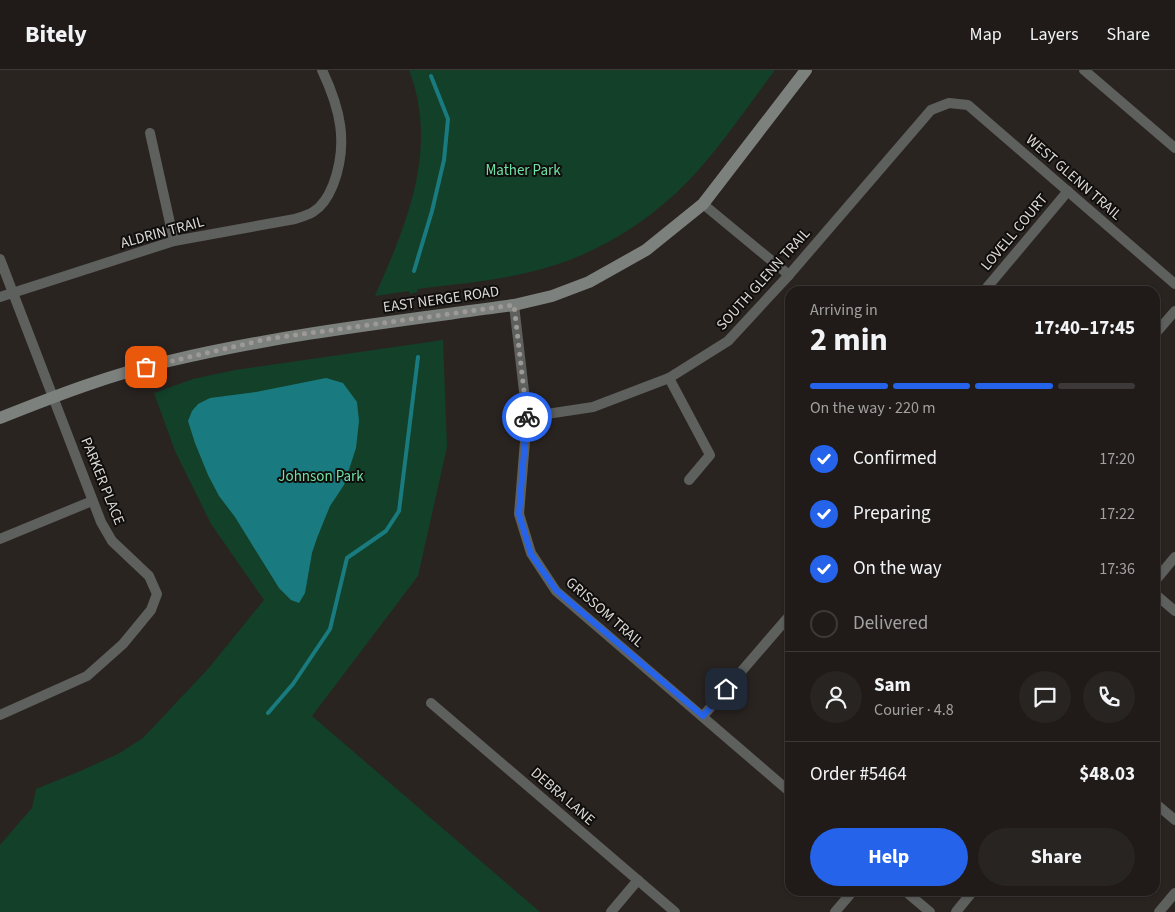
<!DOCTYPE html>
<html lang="en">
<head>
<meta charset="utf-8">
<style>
	body { margin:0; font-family:"Source Sans 3",sans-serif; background:#282422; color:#f1f3f6; height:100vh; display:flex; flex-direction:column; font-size:19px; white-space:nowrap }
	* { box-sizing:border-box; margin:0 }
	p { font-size:16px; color:#a2a1a2 }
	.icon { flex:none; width:28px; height:28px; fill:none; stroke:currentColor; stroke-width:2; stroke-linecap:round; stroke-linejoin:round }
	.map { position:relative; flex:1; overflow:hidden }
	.sheet { position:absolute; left:785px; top:216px; width:375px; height:610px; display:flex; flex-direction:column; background:#201b19; border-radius:15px; box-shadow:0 1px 4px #0004,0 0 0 1px #3d3938 }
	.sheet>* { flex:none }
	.pin { position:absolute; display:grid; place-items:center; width:42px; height:42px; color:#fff; margin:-21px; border-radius:10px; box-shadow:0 2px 8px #0006 }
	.courier { position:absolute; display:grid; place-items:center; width:50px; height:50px; margin:-25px; border:4px solid #2563eb; border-radius:50%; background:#fff; color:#222; box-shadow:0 1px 6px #0007 }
	.summary em { font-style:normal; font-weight:700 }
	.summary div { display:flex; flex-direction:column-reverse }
	.summary { display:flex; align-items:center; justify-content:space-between; height:85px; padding:0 25px }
	h1 { font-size:32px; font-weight:700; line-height:38px }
	.bar { display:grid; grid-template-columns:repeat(4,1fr); gap:8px 5px; align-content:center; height:60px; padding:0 25px }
	.bar i { height:6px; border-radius:4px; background:#3d3938 }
	.bar .on { background:#2563eb }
	.bar p { grid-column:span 4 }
	.line { display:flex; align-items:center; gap:12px; padding:0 25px; border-top:1px solid #3d3938 }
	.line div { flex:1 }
	.round { display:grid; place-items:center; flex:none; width:52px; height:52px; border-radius:26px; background:#282422 }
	ol { padding:0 25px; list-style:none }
	li { display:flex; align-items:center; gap:15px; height:55px }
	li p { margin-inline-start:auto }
	li .icon { padding:5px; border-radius:50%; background:#2563eb; color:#fff; stroke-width:4 }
	li:last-child { color:#a2a1a2 }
	li i { width:28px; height:28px; border:2px solid #3d3938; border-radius:50% }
	.primary-button { display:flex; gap:10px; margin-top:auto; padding:10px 25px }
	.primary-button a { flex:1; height:58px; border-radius:30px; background:#2563eb; color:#fff; font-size:20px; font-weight:700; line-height:58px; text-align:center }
	.primary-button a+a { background:#282422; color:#f1f3f6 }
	header { display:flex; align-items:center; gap:30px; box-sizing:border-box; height:70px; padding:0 25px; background:#201b19; border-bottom:1px solid #3d3938 }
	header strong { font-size:24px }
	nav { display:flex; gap:28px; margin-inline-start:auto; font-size:18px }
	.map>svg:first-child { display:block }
	.green { fill:#124029 }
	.water { fill:#197b7f }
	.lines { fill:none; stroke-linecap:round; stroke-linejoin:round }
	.stream { stroke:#197b7f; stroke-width:4 }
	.minor { stroke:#5e605e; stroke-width:10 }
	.secondary { stroke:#7d817d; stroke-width:12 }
	.done { stroke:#9d9996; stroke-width:5; stroke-dasharray:0 9 }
	.route { stroke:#2563eb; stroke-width:6 }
	.labels { text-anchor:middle; stroke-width:4; stroke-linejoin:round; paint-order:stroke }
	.park-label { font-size:15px; fill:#70e1a6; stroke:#100e0d }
	.street-label { font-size:15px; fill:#dbd8d5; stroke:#100e0d }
</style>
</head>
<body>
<header>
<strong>Bitely</strong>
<nav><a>Map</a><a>Layers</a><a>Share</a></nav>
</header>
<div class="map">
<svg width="1175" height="842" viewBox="0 0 1175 842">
	<rect width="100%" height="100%" fill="#2a2421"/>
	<!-- green -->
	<g class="green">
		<path d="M 409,0 L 775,0 C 744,41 713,89 675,124 C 635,161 584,190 530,202 C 495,211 454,214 418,219 L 417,222 L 410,224 L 409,221 L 375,226 C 407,153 439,79 409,0 Z"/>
		<polygon points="443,270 447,377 418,506 312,646 540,842 0,842 0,775 32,738 36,719 78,702 118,684 143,668 208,599 264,530 211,454 175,381 154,323 193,309 235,300"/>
	</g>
	<!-- water -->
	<polygon class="water" points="326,308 343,313 357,332 359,351 356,378 344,415 330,436 317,468 312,483 305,523 299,533 291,530 279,518 235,447 219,426 208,405 195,373 188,351 192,341 198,334 210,328 256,322"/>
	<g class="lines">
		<!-- stream -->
		<g class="stream">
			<polyline points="414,201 432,141 444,90 448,49 431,6"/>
			<polyline points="268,643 293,614 330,559 347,488 386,461 399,441 418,287"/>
		</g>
		<!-- minor -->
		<g class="minor">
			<polyline points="1084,0 1175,78"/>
			<polyline points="150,63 174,171"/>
			<polyline points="703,134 789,205"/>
			<polyline points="0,189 101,452 112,471 149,506 157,524 151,540 123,574 87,606 0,645"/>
			<polyline points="984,221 1068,121"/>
			<path d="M 0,227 L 174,171 L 295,149 C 301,147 308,145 313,142 C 323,136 329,125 333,115 C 349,73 340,38 322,0"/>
			<polyline points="514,235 527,347 519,444 531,483 556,521 790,722"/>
			<polyline points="1155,264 1175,241"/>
			<polyline points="669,308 710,385 689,410"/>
			<polyline points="527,347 593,337 669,308 728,271 789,205 931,40 949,33 968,35 1175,214"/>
			<polyline points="0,469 92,431"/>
			<polyline points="1155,511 1175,487"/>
			<polyline points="1155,524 1175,541"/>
			<polyline points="431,633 675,842"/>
			<polyline points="703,646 790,545"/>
			<polyline points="1155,733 1175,750"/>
			<polyline points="905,821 930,842"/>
			<polyline points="611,842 638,810"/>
			<polyline points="835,842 853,821"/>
			<polyline points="956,842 973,821"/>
			<polyline points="1159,842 1175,823"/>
		</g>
		<!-- secondary -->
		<path class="secondary" d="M 0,348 C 55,326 112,304 169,291 C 283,264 399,251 514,235 L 552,226 L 589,212 L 646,180 L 703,134 L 806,0"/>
	</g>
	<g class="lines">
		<!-- done -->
		<polyline class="done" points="146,297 267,269 514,235 527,347"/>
		<!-- route -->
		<polyline class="route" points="527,347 519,444 531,484 556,520 703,646 726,619"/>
	</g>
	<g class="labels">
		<!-- park labels -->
		<g class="park-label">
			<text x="523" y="105">Mather Park</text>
			<text x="321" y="411">Johnson Park</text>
		</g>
		<!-- street labels -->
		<g class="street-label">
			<text transform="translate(1074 107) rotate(41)" y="5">WEST GLENN TRAIL</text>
			<text transform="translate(162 162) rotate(-15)" y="5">ALDRIN TRAIL</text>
			<text transform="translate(1014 162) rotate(-50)" y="5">LOVELL COURT</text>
			<text transform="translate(763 209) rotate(-48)" y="5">SOUTH GLENN TRAIL</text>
			<text transform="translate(441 229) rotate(-8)" y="5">EAST NERGE ROAD</text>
			<text transform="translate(103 411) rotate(68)" y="5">PARKER PLACE</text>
			<text transform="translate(605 542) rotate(41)" y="5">GRISSOM TRAIL</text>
			<text transform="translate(563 726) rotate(41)" y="5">DEBRA LANE</text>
		</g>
	</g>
</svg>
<div class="pin" style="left:146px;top:297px;background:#ea580c"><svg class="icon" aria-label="bag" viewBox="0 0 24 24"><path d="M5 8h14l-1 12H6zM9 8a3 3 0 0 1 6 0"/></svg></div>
<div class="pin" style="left:726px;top:619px;background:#1f2937"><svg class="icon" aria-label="home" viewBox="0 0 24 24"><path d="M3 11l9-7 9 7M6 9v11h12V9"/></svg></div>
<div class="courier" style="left:527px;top:347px"><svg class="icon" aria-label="bike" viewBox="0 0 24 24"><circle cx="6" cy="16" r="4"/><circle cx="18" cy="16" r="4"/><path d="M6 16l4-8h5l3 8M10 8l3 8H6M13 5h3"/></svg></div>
<section class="sheet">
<div class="summary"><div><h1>2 min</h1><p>Arriving in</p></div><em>17:40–17:45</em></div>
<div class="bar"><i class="on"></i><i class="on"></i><i class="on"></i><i></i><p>On the way · 220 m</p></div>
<ol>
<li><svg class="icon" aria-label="check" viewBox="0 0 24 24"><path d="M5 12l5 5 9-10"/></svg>Confirmed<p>17:20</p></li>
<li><svg class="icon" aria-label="check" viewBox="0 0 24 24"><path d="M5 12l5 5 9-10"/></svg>Preparing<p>17:22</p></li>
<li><svg class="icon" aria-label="check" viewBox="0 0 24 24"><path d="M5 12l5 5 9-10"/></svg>On the way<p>17:36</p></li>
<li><i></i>Delivered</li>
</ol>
<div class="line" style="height:90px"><a class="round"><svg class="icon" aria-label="person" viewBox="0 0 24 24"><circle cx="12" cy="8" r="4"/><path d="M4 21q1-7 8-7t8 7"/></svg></a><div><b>Sam</b><p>Courier · 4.8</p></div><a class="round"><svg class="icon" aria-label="chat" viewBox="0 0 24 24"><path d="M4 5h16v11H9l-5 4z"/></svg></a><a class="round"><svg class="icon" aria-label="phone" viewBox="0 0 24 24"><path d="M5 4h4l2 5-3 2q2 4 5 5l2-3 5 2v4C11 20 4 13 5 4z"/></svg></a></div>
<div class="line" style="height:65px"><div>Order #5464</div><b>$48.03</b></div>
<div class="primary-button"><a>Help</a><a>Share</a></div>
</section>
</div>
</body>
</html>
